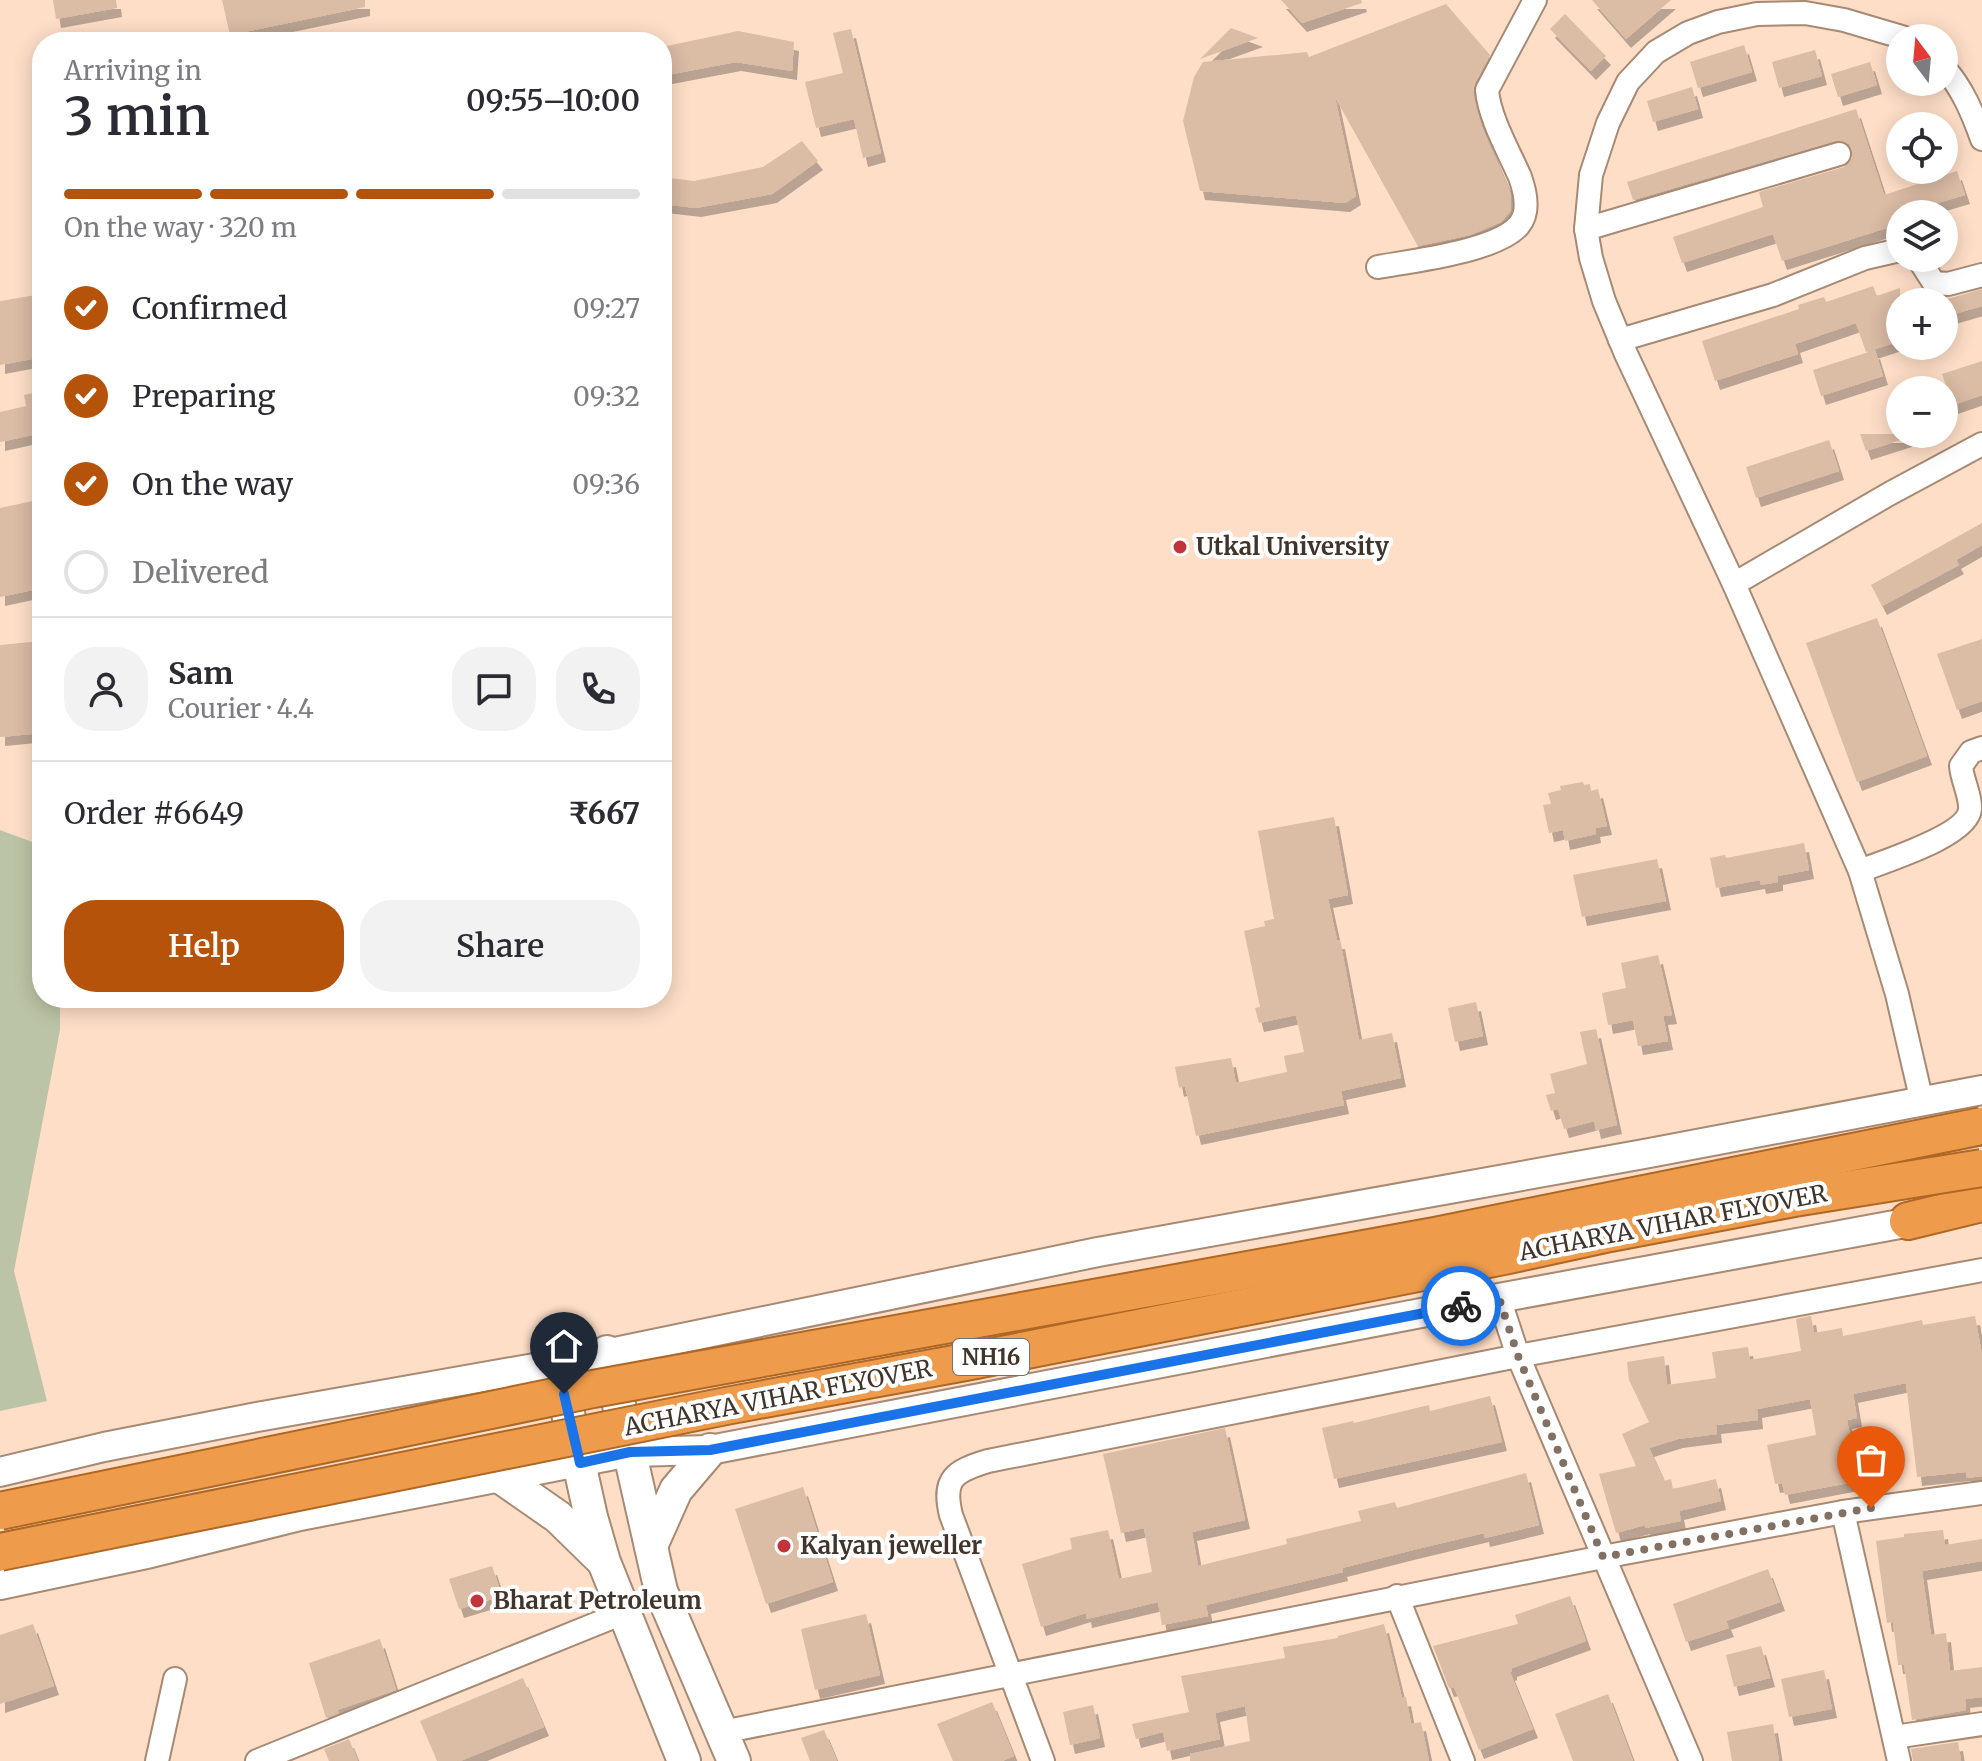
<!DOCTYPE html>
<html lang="en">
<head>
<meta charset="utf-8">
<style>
	body { margin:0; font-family:Merriweather,serif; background:#f2f2f3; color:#2b2b33; height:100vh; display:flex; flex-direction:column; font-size:30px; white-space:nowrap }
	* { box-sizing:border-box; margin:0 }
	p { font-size:26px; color:#7c7c81 }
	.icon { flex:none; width:44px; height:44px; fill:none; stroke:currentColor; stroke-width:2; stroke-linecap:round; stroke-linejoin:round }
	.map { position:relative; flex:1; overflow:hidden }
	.side { position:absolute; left:32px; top:32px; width:640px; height:976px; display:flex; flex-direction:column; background:#fff; border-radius:32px; box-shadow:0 4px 20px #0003 }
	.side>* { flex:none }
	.needle { width:52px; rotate:344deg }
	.fabs { position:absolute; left:1886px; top:24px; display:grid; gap:16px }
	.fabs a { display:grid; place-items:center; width:72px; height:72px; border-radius:50%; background:#fff; box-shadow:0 4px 20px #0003; font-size:40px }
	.pin { position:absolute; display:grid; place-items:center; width:68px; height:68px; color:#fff; margin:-82px -34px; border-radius:50% 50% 50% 0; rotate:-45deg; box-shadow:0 0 8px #0007 }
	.pin .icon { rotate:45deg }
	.courier { position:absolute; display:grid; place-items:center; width:80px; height:80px; margin:-40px; border:6px solid #1a73e8; border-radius:50%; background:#fff; color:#222; box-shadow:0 2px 10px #0007 }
	.head em { font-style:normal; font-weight:600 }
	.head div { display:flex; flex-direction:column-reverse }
	.head { display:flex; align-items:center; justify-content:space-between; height:136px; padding:0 32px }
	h1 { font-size:52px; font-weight:600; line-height:60px }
	.bar { display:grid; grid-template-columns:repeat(4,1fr); gap:12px 8px; align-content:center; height:96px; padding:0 32px }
	.bar i { height:10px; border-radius:6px; background:#e1e1e2 }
	.bar .on { background:#b45309 }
	.bar p { grid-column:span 4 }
	.line { display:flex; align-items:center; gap:20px; padding:0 32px; border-top:2px solid #e1e1e2 }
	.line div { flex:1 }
	.round { display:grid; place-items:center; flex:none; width:84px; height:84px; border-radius:32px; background:#f2f2f3 }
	ol { padding:0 32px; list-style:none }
	li { display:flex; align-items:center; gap:24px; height:88px }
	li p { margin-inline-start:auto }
	li .icon { padding:8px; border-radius:50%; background:#b45309; color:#fff; stroke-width:4 }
	li:last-child { color:#7c7c81 }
	li i { width:44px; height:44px; border:4px solid #e1e1e2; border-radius:50% }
	.cta { display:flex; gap:16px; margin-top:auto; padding:16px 32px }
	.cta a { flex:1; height:92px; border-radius:32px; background:#b45309; color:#fff; font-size:32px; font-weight:600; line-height:92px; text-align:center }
	.cta a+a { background:#f2f2f3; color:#2b2b33 }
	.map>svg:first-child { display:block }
	.green { fill:#bcc4a7 }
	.building { fill:#dbbca5; filter:url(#shadow) }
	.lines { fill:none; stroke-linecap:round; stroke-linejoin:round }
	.minor-casing { stroke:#a78a74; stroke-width:26 }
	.tertiary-casing { stroke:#a78a74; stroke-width:32 }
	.secondary-casing { stroke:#a78a74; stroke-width:36 }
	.trunk-casing { stroke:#ae6724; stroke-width:40 }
	.minor { stroke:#fff; stroke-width:22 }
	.tertiary { stroke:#fff; stroke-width:28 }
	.secondary { stroke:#fff; stroke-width:32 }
	.trunk { stroke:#ee9b4c; stroke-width:36 }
	.trunk-bridge-casing { stroke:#ae6724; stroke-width:40; stroke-linecap:butt }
	.trunk-bridge { stroke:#ee9b4c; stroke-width:36 }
	.done { stroke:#827062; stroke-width:8; stroke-dasharray:0 14.4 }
	.route { stroke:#1a73e8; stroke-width:10 }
	.poi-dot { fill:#c3333a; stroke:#fff; stroke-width:3 }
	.labels { text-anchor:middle; stroke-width:8; stroke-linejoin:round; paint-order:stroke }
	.shield { fill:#fff; stroke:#79716b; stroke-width:2 }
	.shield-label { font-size:22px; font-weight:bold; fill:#40342b }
	.poi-label { font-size:24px; font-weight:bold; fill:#40342b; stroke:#fff; text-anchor:start }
	.street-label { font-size:24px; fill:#40342b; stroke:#fff }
</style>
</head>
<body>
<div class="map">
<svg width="1982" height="1761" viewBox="0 0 1982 1761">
	<defs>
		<filter id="shadow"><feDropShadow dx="5" dy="9" stdDeviation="0" flood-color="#0004"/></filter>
	</defs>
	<rect width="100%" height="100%" fill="#fedec7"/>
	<!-- green -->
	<polygon class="green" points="0,830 32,842 42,873 42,998 60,998 60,1030 14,1271 47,1401 0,1411"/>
	<!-- building -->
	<g class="building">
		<polygon points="53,0 116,0 117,8 56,19"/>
		<polygon points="222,0 365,0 365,7 230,35"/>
		<polygon points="1281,0 1361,0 1362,3 1302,23"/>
		<polygon points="1592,0 1671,0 1626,39"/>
		<polygon points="1446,4 1490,55 1475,83 1473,92 1482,127 1510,192 1511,210 1501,222 1470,235 1418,246 1335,97 1356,196 1345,203 1200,191 1183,121 1194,77 1203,62 1307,52 1309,57"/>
		<polygon points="1565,14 1606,56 1591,71 1550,29"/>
		<polygon points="1231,28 1258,38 1200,59"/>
		<polygon points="851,29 881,153 863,158 854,119 816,128 805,82 843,73 833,33"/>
		<polygon points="738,31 794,42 792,71 736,62 662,76 662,47"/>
		<polygon points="1744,45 1752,72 1698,88 1690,62"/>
		<polygon points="1815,50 1822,76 1779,88 1772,62"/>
		<polygon points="1870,62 1877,85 1838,97 1831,74"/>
		<polygon points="1692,87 1698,109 1653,122 1647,101"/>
		<polygon points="1856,109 1884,195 1957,171 1965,195 1900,214 1891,219 1893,226 1782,261 1773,234 1682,263 1673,237 1763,207 1759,192 1844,167 1852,158 1849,144 1843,141 1835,141 1633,200 1627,182"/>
		<polygon points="802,141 818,161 772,194 696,208 662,204 662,177 694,181 763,167"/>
		<polygon points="1873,286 1877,296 1900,288 1900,341 1866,352 1856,323 1795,344 1798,354 1715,381 1702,341 1799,309 1798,305 1824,297 1826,302"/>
		<polygon points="1982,289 1982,306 1944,317 1944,302 1908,302 1907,298 1924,293 1932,297 1951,298"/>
		<polygon points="42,294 42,357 0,365 0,301"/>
		<polygon points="1875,350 1883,376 1821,396 1813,370"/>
		<polygon points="1982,361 1982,395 1953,405 1942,374"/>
		<polygon points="42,391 42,445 35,446 32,435 0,442 0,412 26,406 24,395"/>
		<polygon points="1860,434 1909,434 1910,437 1866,451"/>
		<polygon points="1829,440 1839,471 1756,498 1746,467"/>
		<polygon points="42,499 42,588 0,597 0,508"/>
		<polygon points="1982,523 1982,545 1956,560 1959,565 1882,606 1871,585"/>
		<polygon points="1877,618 1927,756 1857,782 1806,643"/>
		<polygon points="1982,639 1982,701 1957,710 1937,654"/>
		<polygon points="42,641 42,733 0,737 0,645"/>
		<polygon points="1583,782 1584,785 1590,784 1591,791 1598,789 1607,826 1595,828 1596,834 1565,841 1563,830 1549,833 1543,805 1551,804 1548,793 1561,790 1560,786"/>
		<polygon points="1334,817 1348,895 1328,899 1337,940 1340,940 1359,1040 1392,1033 1401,1078 1341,1091 1344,1105 1196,1136 1185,1086 1179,1088 1175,1067 1231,1058 1236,1083 1287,1072 1284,1056 1304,1052 1296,1015 1259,1023 1255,1008 1260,1007 1244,931 1265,926 1264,921 1274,919 1258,831"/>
		<polygon points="1804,843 1809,870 1778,876 1778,882 1761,885 1760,880 1716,888 1710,858 1725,855 1726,858"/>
		<polygon points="1657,859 1666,901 1582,917 1573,875"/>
		<polygon points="1658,955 1672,1015 1663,1016 1668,1041 1638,1046 1633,1020 1608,1025 1602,993 1626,988 1621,963"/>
		<polygon points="1476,1002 1483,1036 1455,1042 1448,1008"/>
		<polygon points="1596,1029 1617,1125 1596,1130 1594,1121 1564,1129 1558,1109 1551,1111 1546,1095 1555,1093 1550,1074 1587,1064 1580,1032"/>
		<polygon points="1811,1316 1814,1333 1842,1328 1843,1336 1922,1320 1923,1325 1975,1316 1982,1355 1982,1476 1967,1478 1966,1472 1917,1477 1906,1383 1853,1394 1857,1418 1847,1420 1859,1481 1785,1495 1782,1483 1775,1484 1767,1445 1816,1435 1810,1399 1757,1409 1758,1420 1716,1425 1717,1434 1678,1439 1649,1448 1664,1481 1671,1479 1673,1489 1716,1479 1721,1501 1679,1511 1681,1521 1645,1528 1645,1525 1616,1533 1599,1474 1636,1466 1622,1434 1649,1422 1629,1380 1627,1362 1664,1356 1667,1385 1716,1378 1712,1352 1748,1347 1750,1360 1801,1351 1796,1319"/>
		<polygon points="1490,1396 1502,1442 1334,1479 1322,1428 1353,1421 1354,1423 1429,1405 1430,1411"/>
		<polygon points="1225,1428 1245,1520 1192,1532 1198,1566 1287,1544 1286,1539 1361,1521 1358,1511 1395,1502 1397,1508 1526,1473 1539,1525 1485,1538 1484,1533 1413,1550 1342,1568 1343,1572 1206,1605 1208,1616 1162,1625 1158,1602 1087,1619 1086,1613 1041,1627 1022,1564 1072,1549 1070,1538 1108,1530 1119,1579 1152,1572 1144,1528 1121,1533 1103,1454"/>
		<polygon points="803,1487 833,1582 766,1604 735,1509"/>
		<polygon points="1943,1530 1945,1545 1982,1539 1982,1561 1922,1571 1931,1635 1946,1633 1950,1671 1982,1667 1982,1697 1965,1699 1966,1710 1912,1720 1904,1665 1898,1665 1893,1622 1887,1623 1876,1541 1904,1537 1904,1534"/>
		<polygon points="492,1566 502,1596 459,1609 449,1579"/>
		<polygon points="1768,1569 1780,1602 1726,1621 1729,1628 1686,1642 1673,1604"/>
		<polygon points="1570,1596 1586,1641 1512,1668 1512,1671 1510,1672 1533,1729 1479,1750 1454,1687 1449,1688 1433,1646 1518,1624 1515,1615"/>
		<polygon points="866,1614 880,1675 815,1690 801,1629"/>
		<polygon points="33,1624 54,1686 0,1704 0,1635"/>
		<polygon points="1384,1624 1402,1698 1406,1697 1411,1724 1421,1722 1429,1761 1190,1761 1190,1754 1250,1741 1245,1706 1215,1713 1220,1739 1167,1751 1163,1732 1136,1739 1132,1724 1189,1712 1181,1676 1285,1658 1283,1647 1338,1638 1338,1636"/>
		<polygon points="380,1639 396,1690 337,1710 339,1713 326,1718 309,1663"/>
		<polygon points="1761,1646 1770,1678 1734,1687 1726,1655"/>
		<polygon points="1824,1670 1832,1709 1789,1717 1781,1679"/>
		<polygon points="523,1678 544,1727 460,1761 437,1761 420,1721"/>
		<polygon points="1608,1694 1633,1761 1573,1761 1555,1714"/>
		<polygon points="992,1702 1014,1756 1002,1761 953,1761 937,1724"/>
		<polygon points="1093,1705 1100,1738 1070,1745 1063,1712"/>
		<polygon points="1773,1724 1779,1761 1732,1761 1727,1732"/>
		<polygon points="824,1730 837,1761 810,1761 801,1738"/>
		<polygon points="349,1739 358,1761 329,1761 324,1749"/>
		<polygon points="1958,1742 1961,1761 1913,1761 1911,1749"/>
	</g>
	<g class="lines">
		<defs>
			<g id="minor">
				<polyline points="1905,38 1844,20 1805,13 1757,14 1718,22 1688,33 1656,52 1628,82 1608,123 1591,175 1586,229 1591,258 1604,301 1626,354 1734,584 1860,871 1897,994 1922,1102"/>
				<path d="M 1944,68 C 1962,87 1973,114 1982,139"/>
				<polyline points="1586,229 1839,154"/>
				<polyline points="1918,258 1934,283 1948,284 1982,275"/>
				<path d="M 1378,267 C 1412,261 1498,251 1519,225 C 1530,212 1525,191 1520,177 C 1509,152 1489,117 1487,90 L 1535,0"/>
				<polyline points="1620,340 1773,295 1865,258 1900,250"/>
				<polyline points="1734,584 1889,494 1982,444"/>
				<path d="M 1860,871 C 1884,861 1968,836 1970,809 C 1971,796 1962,780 1961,766 L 1971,752 L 1982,748"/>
				<polyline points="1843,1512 1899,1761"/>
				<polyline points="1397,1596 1463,1761"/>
				<polyline points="722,1732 1603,1557 1843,1512 1982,1493"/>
				<polyline points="1894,1737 1982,1724"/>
				<polyline points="157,1761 175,1679"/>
				<polyline points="257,1761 623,1613"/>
				<path d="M 1043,1761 L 951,1515 C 942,1478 955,1471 988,1461 L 1518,1356 L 1499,1298"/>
				<polyline points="1691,1761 1518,1356 1982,1270"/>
			</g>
			<g id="tertiary">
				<polyline points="0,1472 104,1447 257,1417 557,1364 1098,1252 1644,1154 1982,1090"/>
				<polyline points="0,1585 151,1553 300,1516 630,1452 710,1450 1499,1298 1927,1219"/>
			</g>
			<g id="secondary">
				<polyline points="607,1352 661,1591 734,1761"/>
				<polyline points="557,1364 591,1517 604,1562 684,1761"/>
				<polyline points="502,1478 558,1517 602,1560"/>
				<polyline points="651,1546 676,1490 710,1450"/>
			</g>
			<polyline id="trunk" points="1908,1221 1982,1203"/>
		</defs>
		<!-- minor casing -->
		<use href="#minor" class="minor-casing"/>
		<!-- tertiary casing -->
		<use href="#tertiary" class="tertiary-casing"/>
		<!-- secondary casing -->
		<use href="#secondary" class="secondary-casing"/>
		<!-- trunk casing -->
		<use href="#trunk" class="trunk-casing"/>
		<!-- minor -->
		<use href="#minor" class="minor"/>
		<!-- tertiary -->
		<use href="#tertiary" class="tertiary"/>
		<!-- secondary -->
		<use href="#secondary" class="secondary"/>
		<!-- trunk -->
		<use href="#trunk" class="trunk"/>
		<defs>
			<g id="trunk-bridge">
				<polyline points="0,1511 593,1389 1435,1236 1982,1126"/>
				<polyline points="0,1552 726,1406 976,1360 1504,1256 1610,1233 1794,1198 1982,1168"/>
			</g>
		</defs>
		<!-- trunk-bridge casing -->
		<use href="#trunk-bridge" class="trunk-bridge-casing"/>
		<!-- trunk-bridge -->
		<use href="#trunk-bridge" class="trunk-bridge"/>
	</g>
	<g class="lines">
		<!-- done -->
		<polyline class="done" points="1461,1306 1499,1298 1518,1356 1603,1557 1871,1508"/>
		<!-- route -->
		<polyline class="route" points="564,1394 580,1463 630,1452 710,1450 1461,1306"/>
	</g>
	<!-- markers -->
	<g class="poi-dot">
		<circle cx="1180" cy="547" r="8"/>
		<circle cx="784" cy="1546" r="8"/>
		<circle cx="477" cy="1601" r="8"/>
	</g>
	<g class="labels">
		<!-- shield labels -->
		<rect class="shield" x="953" y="1339" width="76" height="36" rx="6"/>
		<g class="shield-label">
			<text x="991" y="1365">NH16</text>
		</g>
		<!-- poi labels -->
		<g class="poi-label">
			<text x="1196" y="555">Utkal University</text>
			<text x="800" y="1554">Kalyan jeweller</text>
			<text x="493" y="1609">Bharat Petroleum</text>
		</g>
		<!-- street labels -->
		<g class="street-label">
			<text transform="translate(1673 1223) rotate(-11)" y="8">ACHARYA VIHAR FLYOVER</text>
			<text transform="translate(778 1398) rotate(-11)" y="8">ACHARYA VIHAR FLYOVER</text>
		</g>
	</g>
</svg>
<div class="fabs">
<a><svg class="needle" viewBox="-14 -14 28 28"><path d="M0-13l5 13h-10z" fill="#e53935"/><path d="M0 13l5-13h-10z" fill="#7c7c81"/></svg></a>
<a><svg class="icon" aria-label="locate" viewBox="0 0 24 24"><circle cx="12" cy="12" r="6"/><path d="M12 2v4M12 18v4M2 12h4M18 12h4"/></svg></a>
<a><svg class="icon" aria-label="layers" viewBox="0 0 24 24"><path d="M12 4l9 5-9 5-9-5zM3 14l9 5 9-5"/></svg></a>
<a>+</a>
<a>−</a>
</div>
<div class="pin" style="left:1871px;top:1508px;background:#ea580c"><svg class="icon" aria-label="bag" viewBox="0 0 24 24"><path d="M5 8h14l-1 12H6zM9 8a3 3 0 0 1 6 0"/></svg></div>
<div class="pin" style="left:564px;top:1394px;background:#1f2937"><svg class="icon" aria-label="home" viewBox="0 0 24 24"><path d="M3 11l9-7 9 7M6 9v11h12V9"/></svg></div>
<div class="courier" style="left:1461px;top:1306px"><svg class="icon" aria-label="bike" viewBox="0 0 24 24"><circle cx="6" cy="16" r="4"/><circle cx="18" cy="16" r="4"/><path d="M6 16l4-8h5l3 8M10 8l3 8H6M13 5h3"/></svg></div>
<section class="side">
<div class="head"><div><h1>3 min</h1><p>Arriving in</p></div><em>09:55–10:00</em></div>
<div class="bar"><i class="on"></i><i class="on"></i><i class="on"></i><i></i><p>On the way · 320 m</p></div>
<ol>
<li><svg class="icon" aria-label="check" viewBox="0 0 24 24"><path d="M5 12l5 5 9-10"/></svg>Confirmed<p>09:27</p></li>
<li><svg class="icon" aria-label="check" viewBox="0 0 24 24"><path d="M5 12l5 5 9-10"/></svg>Preparing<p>09:32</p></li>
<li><svg class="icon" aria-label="check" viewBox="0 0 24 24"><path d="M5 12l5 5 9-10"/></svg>On the way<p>09:36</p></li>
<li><i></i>Delivered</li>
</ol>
<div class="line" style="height:144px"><a class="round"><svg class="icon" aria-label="person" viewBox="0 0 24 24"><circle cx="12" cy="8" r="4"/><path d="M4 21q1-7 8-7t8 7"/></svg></a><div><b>Sam</b><p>Courier · 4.4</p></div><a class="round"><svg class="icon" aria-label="chat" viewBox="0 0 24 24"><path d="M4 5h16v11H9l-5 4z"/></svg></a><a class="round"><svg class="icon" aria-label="phone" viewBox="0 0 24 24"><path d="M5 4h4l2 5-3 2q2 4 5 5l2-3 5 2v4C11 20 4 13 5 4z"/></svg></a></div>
<div class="line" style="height:104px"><div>Order #6649</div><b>₹667</b></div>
<div class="cta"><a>Help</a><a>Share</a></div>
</section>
</div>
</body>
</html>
